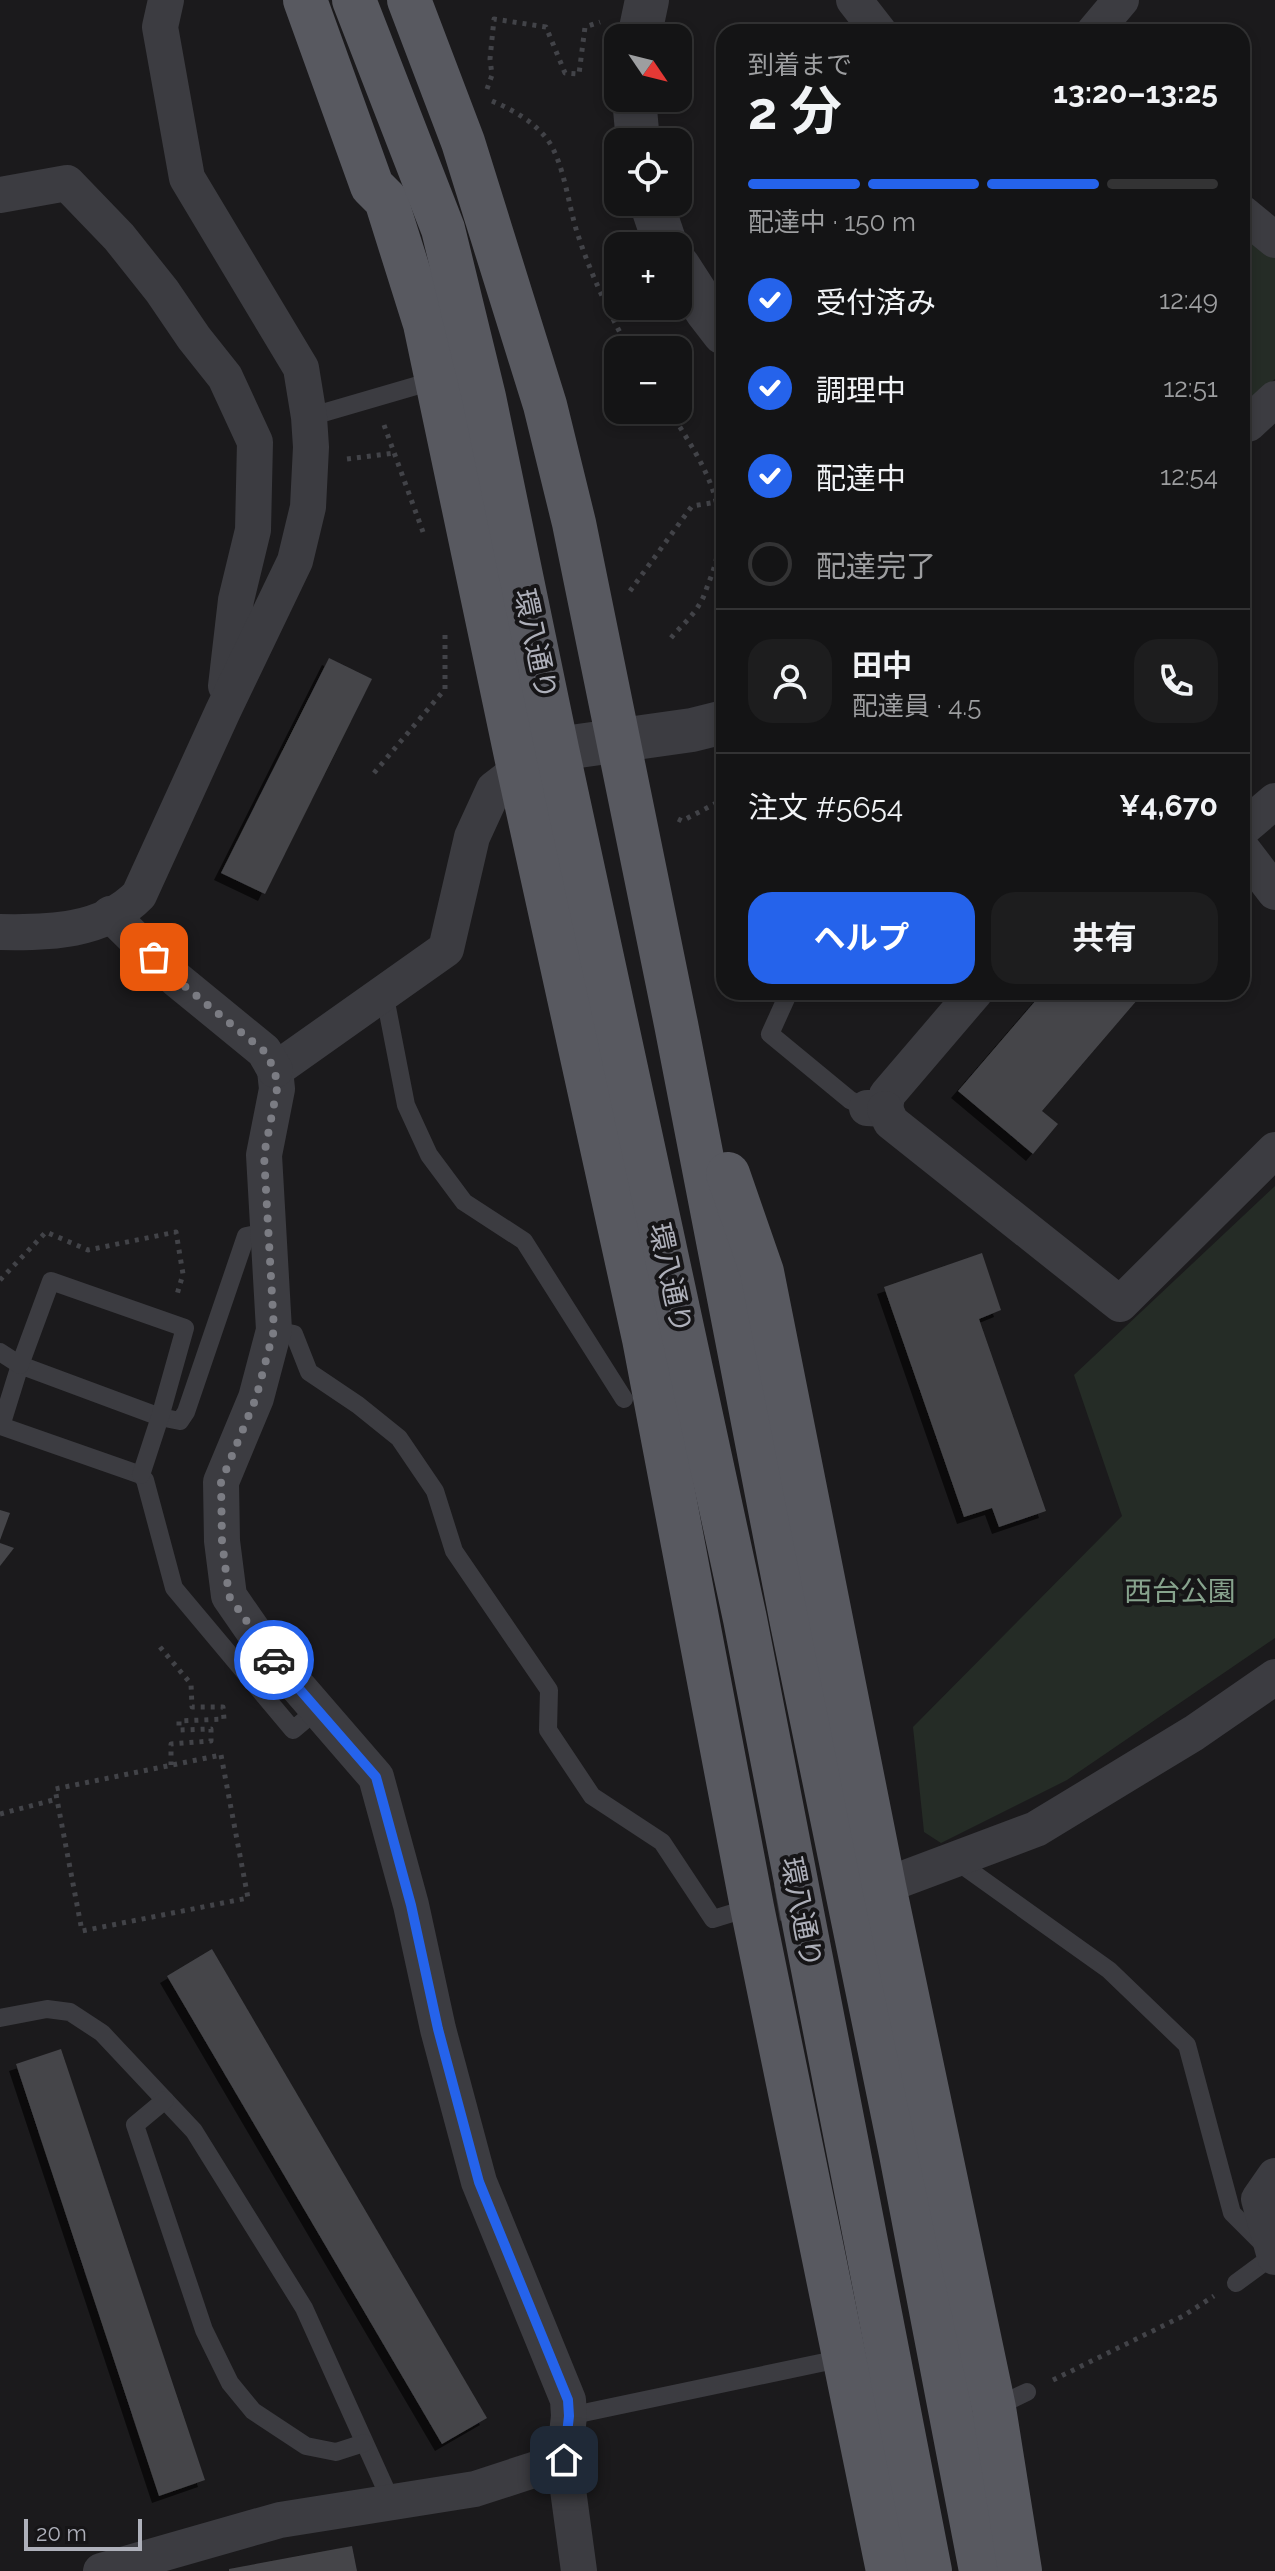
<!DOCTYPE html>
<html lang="ja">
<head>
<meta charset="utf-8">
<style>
	body { margin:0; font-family:Raleway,"Noto Sans JP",sans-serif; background:#1d1d1e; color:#f1f3f6; height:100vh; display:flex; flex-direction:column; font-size:30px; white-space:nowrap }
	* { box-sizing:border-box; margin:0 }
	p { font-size:26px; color:#9d9ea0 }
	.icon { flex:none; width:44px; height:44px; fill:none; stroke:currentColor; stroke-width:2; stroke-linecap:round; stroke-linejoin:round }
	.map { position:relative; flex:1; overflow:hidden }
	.panel { position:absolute; left:716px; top:24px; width:534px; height:976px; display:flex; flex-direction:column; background:#141415; border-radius:24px; box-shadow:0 4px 12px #0003,0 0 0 2px #333334 }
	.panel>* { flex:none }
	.needle { width:52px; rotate:125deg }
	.controls { position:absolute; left:604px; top:24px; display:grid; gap:16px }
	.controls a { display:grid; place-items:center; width:88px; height:88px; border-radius:16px; background:#141415; box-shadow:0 4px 12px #0003,0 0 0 2px #333334; font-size:40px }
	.scale { position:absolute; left:24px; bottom:20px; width:118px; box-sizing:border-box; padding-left:8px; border:4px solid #aeb0ba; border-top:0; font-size:22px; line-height:28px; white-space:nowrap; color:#aeb0ba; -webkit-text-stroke:6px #161517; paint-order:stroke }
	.pin { position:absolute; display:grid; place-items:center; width:68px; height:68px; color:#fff; margin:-34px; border-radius:16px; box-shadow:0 4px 12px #0006 }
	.courier { position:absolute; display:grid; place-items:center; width:80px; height:80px; margin:-40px; border:6px solid #2563eb; border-radius:50%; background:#fff; color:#222; box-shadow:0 2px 10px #0007 }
	.summary em { font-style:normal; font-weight:700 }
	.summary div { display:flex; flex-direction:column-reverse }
	.summary { display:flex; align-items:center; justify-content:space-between; height:136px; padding:0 32px }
	h1 { font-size:52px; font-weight:700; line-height:60px }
	.bar { display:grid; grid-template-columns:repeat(4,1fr); gap:12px 8px; align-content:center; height:96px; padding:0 32px }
	.bar i { height:10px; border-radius:6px; background:#333334 }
	.bar .active { background:#2563eb }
	.bar p { grid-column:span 4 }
	.line { display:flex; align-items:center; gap:20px; padding:0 32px; border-top:2px solid #333334 }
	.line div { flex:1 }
	.round { display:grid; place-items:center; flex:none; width:84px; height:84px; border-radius:24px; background:#1d1d1e }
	ol { padding:0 32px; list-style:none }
	li { display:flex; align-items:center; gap:24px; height:88px }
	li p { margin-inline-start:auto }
	li .icon { padding:8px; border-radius:50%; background:#2563eb; color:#fff; stroke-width:4 }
	li:last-child { color:#9d9ea0 }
	li i { width:44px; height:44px; border:4px solid #333334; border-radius:50% }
	.cta { display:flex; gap:16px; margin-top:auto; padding:16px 32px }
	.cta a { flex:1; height:92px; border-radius:24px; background:#2563eb; color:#fff; font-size:32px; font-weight:700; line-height:92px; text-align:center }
	.cta a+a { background:#1d1d1e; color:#f1f3f6 }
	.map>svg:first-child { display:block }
	.green { fill:#252c26 }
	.building { fill:#454549; filter:url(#shadow) }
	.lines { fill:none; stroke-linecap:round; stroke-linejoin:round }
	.minor-tunnel { stroke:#38383c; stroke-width:36; stroke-dasharray:36 18; stroke-linecap:butt }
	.path { stroke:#424348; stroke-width:5; stroke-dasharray:4 6; stroke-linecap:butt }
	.service { stroke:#3c3c41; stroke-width:18 }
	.minor { stroke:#3c3c41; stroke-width:36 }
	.tertiary { stroke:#3c3c41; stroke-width:44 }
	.primary { stroke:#585960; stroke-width:44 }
	.done { stroke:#7b7c83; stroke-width:8; stroke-dasharray:0 14.4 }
	.route { stroke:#2563eb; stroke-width:10 }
	.labels { text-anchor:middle; stroke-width:8; stroke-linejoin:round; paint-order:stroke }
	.street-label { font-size:28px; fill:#aeb0ba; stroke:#161517 }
	.park-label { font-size:28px; fill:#87a38d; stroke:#161517 }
</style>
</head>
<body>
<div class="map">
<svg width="1275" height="2571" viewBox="0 0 1275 2571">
	<defs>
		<filter id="shadow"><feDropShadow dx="-7" dy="7" stdDeviation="0" flood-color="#0009"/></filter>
	</defs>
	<rect width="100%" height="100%" fill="#1b1a1c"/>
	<!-- green -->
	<g class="green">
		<polygon points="1242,226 1275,253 1275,379 1250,402 1242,402"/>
		<polygon points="1275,1186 1275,1638 1067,1780 941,1843 924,1832 913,1727 1122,1516 1074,1375"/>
	</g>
	<!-- building -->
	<g class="building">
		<polygon points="329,658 372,679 265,894 221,873"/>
		<polygon points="1043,992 1144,992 1042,1111 1058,1124 1033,1154 958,1091"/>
		<polygon points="982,1253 1001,1310 979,1319 1046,1511 999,1527 992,1508 964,1517 884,1287"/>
		<polygon points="0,1510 10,1513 0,1540"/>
		<polygon points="0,1543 14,1548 0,1566"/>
		<polygon points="212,1949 487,2418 442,2444 167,1976"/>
		<polygon points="61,2049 205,2480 159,2496 16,2064"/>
		<polygon points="352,2546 357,2571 229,2571 229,2569"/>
	</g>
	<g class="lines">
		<!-- minor-tunnel -->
		<polyline class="minor-tunnel" points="777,1903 874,1887"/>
		<!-- path -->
		<g class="path">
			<polyline points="487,89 492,75 490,59 494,19 546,27 565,73 579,74 585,27 600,22"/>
			<path d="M 492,101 C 513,110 533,121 547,139 C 564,162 568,204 577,232 C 590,273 609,312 629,350"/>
			<path d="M 669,410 C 706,468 737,513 709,582 C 706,589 704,598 699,605 C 692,617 680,627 671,638"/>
			<polyline points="384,425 423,532"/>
			<polyline points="347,459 394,453"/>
			<polyline points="630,591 692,506 717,502"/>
			<polyline points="374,773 445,689 445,635"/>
			<polyline points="678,819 682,821 724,799"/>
			<polyline points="724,870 724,874"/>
			<polyline points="0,1280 46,1232 88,1250 176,1232 183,1274 176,1298"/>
			<polyline points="160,1647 191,1684 192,1707 223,1707 224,1719 179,1721 179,1730 211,1729 211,1741 171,1744 171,1765"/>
			<polygon points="221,1755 248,1898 82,1931 55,1789"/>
			<polyline points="0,1814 57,1799"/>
			<polyline points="1053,2380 1183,2316 1214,2296"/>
		</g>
		<!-- service -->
		<g class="service">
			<polyline points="309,417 436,380"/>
			<polyline points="384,992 406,1105 429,1155 464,1202 524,1241 624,1399"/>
			<polyline points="789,992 770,1034 850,1100 867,1108"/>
			<polyline points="268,1232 246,1236 186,1412 180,1421 160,1417 20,1365 1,1426 141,1475 145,1480 174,1588 293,1730 318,1709"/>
			<polyline points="274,1330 294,1334 309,1372 358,1405 399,1438 435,1491 454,1551 549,1690 548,1730 592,1796 662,1842 713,1919 752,1907"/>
			<polyline points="0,1352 20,1365 51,1281 185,1328 160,1417 141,1475"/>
			<polyline points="955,1860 1109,1970 1187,2045 1232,2213 1274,2255 1236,2283"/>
			<polyline points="0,2018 47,2009 70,2012 102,2033 194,2131 304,2308 391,2501"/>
			<polyline points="165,2100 135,2125 204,2330 230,2383 253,2411 306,2446 336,2452 364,2443"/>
			<polyline points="994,2408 1027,2392"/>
			<polyline points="569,2416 844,2358"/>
		</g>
		<!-- minor -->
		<g class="minor">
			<polyline points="854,0 879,32"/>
			<polyline points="1094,32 1121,0"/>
			<polyline points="0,195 67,183 119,237 162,291 194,338 225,377 255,442 253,530 236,600 226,686"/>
			<polyline points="1242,213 1275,240"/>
			<polyline points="1242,425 1248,424 1275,399"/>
			<polyline points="519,770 494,789 472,837 446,949 275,1070 277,1089 264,1155 274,1330 256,1398 221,1482 222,1541 229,1596 267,1651 376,1777 411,1905 438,2029 479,2182 568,2400 569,2416 564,2460 579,2571"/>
			<polyline points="1242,829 1275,801"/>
			<polyline points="1242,849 1275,892"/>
			<polyline points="110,914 176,979 264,1051 275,1070"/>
			<path d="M 0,932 C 48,933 103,932 139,895 L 223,711 L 295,561 L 308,507 L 311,447 L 309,417 L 301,368 L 187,178 L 160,27 L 166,0"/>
			<polyline points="867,1108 885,1109 887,1095 975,992"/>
			<polyline points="885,1109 891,1122 1120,1304 1275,1150"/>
			<polyline points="884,1886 1036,1829 1194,1733 1275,1677"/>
			<polyline points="1275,2176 1259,2199 1275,2257"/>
			<polyline points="101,2571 280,2520 475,2489 564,2460"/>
		</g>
		<!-- tertiary -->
		<g class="tertiary">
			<polyline points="639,38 647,0"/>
			<polyline points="634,98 638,142"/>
			<polyline points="651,202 666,246"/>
			<polyline points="678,266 707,311 724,333"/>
			<polyline points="557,749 692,730 724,722"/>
		</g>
		<!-- primary -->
		<g class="primary">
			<polyline points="305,0 372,186 386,200 425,324 519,770 644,1339 752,1907 888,2571"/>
			<polyline points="354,0 443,229 484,397 557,749 745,1619 930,2571"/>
			<polyline points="409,0 463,142 545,405 574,523 676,1024 792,1623 901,2154 981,2571"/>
			<polyline points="728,1174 762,1272 884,1886 994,2408 1020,2571"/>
		</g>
	</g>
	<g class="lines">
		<!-- done -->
		<polyline class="done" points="154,957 176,979 264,1051 275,1070 277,1089 264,1155 274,1330 256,1398 221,1482 222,1541 229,1596 274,1660"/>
		<!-- route -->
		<polyline class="route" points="274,1660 376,1777 411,1905 438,2029 479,2182 568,2400 569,2416 564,2460"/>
	</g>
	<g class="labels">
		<!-- street labels -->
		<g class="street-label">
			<text transform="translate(536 644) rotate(78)" y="10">環八通り</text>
			<text transform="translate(671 1278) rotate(78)" y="10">環八通り</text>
			<text transform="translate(802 1912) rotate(79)" y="10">環八通り</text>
		</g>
		<!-- park labels -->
		<g class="park-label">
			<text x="1180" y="1601">西台公園</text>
		</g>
	</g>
</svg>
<div class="controls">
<a><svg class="needle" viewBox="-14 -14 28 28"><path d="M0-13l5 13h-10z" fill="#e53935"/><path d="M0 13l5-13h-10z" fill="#9d9ea0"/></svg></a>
<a><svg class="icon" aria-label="locate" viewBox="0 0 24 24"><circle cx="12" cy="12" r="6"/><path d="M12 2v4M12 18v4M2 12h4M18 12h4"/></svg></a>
<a>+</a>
<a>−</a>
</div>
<div class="scale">20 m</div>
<div class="pin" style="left:154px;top:957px;background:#ea580c"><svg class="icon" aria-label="bag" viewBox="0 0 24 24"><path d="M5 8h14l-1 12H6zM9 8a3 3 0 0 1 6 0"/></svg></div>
<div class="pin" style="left:564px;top:2460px;background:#1f2937"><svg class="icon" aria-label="home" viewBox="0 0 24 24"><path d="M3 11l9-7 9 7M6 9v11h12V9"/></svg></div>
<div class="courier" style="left:274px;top:1660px"><svg class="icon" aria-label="car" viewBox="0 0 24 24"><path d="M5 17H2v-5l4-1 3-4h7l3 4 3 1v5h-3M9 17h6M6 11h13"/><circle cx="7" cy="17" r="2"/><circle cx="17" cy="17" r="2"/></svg></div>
<section class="panel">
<div class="summary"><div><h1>2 分</h1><p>到着まで</p></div><em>13:20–13:25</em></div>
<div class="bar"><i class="active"></i><i class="active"></i><i class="active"></i><i></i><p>配達中 · 150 m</p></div>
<ol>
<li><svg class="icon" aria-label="check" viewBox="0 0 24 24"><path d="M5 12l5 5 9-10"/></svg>受付済み<p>12:49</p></li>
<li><svg class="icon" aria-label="check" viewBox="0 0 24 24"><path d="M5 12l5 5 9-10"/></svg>調理中<p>12:51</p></li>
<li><svg class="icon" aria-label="check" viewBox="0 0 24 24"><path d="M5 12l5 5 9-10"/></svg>配達中<p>12:54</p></li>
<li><i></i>配達完了</li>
</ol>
<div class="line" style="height:144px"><a class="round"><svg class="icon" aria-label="person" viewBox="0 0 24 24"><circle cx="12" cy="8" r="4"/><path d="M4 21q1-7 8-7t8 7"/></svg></a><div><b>田中</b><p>配達員 · 4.5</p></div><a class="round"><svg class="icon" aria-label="phone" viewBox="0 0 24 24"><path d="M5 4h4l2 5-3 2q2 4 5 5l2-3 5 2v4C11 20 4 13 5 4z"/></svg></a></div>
<div class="line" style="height:104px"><div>注文 #5654</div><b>¥4,670</b></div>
<div class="cta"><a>ヘルプ</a><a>共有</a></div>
</section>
</div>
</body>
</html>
